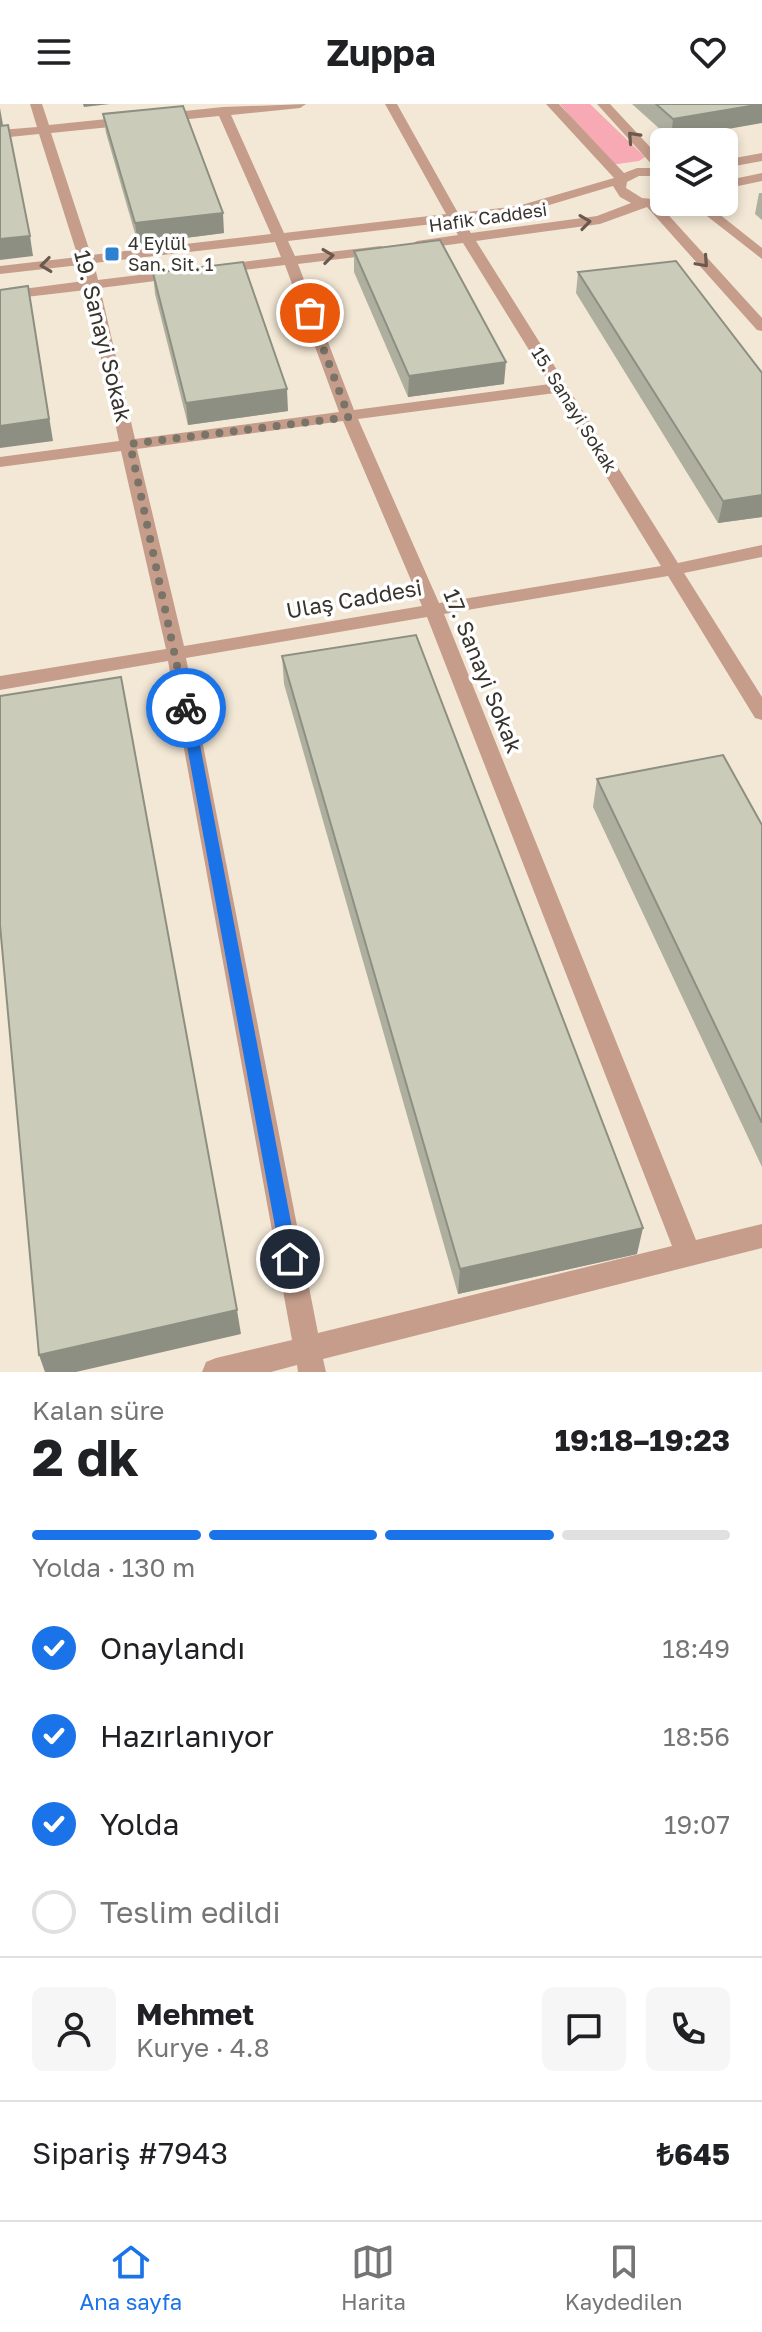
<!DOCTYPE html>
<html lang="tr">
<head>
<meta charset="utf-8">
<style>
	body { margin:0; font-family:"Golos Text",sans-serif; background:#f6f6f6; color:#202124; height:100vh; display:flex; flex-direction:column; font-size:30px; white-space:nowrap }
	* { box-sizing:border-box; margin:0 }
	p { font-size:26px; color:#757577 }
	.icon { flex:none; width:44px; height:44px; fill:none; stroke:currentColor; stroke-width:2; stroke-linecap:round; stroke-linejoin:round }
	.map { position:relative; height:1268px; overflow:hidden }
	.drawer { display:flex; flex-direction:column; background:#fff; flex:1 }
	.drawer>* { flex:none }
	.fabs { position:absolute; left:650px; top:24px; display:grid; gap:16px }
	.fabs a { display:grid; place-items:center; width:88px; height:88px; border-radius:12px; background:#fff; box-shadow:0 4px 12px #0003; font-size:40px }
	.pin { position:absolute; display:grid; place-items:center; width:68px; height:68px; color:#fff; margin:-34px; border:4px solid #fff; border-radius:50%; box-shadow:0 2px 8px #0007 }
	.courier { position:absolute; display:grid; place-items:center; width:80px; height:80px; margin:-40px; border:6px solid #1a73e8; border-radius:50%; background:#fff; color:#222; box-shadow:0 2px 10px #0007 }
	.overview em { font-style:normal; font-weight:700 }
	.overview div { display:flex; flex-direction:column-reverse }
	.overview { display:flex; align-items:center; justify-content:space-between; height:136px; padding:0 32px }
	h1 { font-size:52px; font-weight:700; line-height:60px }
	.bar { display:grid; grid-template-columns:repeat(4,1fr); gap:12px 8px; align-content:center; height:96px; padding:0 32px }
	.bar i { height:10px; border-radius:6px; background:#e0e0e0 }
	.bar .active { background:#1a73e8 }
	.bar p { grid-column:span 4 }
	.line { display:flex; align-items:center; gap:20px; padding:0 32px; border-top:2px solid #e0e0e0 }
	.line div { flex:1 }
	.round { display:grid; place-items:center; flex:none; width:84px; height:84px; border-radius:12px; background:#f6f6f6 }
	ol { padding:0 32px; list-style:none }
	li { display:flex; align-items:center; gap:24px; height:88px }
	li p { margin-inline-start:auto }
	li .icon { padding:8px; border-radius:50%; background:#1a73e8; color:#fff; stroke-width:4 }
	li:last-child { color:#757577 }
	li i { width:44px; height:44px; border:4px solid #e0e0e0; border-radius:50% }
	header { display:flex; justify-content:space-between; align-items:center; height:104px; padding:0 32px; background:#fff; font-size:36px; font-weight:700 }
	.dock { display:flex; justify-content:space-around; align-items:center; height:112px; border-top:2px solid #e0e0e0; background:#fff; font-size:22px; color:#757577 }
	.dock a { display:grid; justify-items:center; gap:4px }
	.dock .active { color:#1a73e8 }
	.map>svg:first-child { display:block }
	.green { fill:#f8aab4 }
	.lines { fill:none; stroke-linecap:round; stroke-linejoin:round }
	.minor { fill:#c69d8b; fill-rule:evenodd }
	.wall { fill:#aeaf9f }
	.shaded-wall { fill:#8d8f82 }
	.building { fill:#caccb9; stroke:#8d8f82; stroke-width:2 }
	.oneway { stroke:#6a594e }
	.route { fill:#1a73e8 }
	.done { stroke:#797368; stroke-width:8; stroke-dasharray:0 14.4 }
	.poi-dot { fill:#2c82d1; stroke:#fff; stroke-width:3 }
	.labels { text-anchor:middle; stroke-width:7; stroke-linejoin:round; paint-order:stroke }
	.far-street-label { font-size:18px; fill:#38342d; stroke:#fff }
	.far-poi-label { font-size:18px; fill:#38342d; stroke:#fff; text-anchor:start }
	.street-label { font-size:22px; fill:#38342d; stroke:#fff }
</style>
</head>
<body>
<header><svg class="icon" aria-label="menu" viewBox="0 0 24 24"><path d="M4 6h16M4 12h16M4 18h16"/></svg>Zuppa<svg class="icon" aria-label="heart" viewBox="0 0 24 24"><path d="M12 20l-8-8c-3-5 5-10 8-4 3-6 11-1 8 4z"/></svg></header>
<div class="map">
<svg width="762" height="1268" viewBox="0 0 762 1268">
	<rect width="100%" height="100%" fill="#f3e8d6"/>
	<!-- green -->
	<polygon class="green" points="560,0 590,0 645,53 639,57 611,61"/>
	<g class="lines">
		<!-- minor -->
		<g class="minor">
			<path d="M 30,0 L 42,0 L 49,21 L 223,3 L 306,0 L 300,4 L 231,11 L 284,129 L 446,110 L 385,0 L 397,0 L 458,109 L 518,102 L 614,74 L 546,0 L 559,0 L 624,69 L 637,64 L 655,64 L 597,0 L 610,0 L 664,58 L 664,72 L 639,72 L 627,78 L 626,84 L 642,94 L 684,98 L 662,104 L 762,214 L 762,227 L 757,226 L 647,103 L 600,120 L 476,137 L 678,459 L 762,441 L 762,453 L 684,469 L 762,593 L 762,616 L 755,614 L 668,472 L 444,510 L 696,1136 L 762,1120 L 762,1144 L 323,1255 L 326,1268 L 298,1268 L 297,1261 L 271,1268 L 202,1268 L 206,1258 L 216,1254 L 292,1236 L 168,557 L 0,586 L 0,572 L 166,545 L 121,347 L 0,363 L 0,353 L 119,337 L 86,186 L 0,196 L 0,188 L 84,177 L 80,161 L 0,170 L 0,162 L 78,153 L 39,30 L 0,34 L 0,26 L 37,23 ZM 219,12 L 271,130 L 91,151 L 51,29 ZM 613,82 L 620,93 L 631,99 L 597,112 L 471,129 L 463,117 L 519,110 ZM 450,118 L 458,131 L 417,137 L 410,141 L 417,145 L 463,139 L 550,280 L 354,306 L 298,160 L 381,150 L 388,146 L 381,142 L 295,152 L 288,137 ZM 275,138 L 281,153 L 218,161 L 211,165 L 218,169 L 285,161 L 339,308 L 135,335 L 100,184 L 179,174 L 186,170 L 179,166 L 98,176 L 94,159 ZM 555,289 L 661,462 L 439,499 L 358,315 ZM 343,317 L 422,502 L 184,542 L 137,345 ZM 427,513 L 672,1142 L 318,1229 L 186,554 Z"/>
			<polygon points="762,49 762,57 724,64 724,56"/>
			<polygon points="762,69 762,77 724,85 724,77"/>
			<polygon points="689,98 704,98 762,144 762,155"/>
		</g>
	</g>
	<!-- wall -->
	<g class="wall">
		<polygon points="632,0 762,0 671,35"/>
		<polygon points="103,10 224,129 138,140 106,29"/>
		<polygon points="759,89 762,89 762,116 755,110"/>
		<polygon points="354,147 504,280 408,293 354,168"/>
		<polygon points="578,168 762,269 762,413 718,419 576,189"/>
		<polygon points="153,169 288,307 188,321 155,190"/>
		<polygon points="282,552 637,1150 458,1190 284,580"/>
		<polygon points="597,675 762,721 762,1063 593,703"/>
	</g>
	<!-- shaded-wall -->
	<g class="shaded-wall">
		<polygon points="83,0 110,0 84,3"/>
		<polygon points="762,0 762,19 671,35 673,15"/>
		<polygon points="0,4 3,21 0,21"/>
		<polygon points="223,109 224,129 138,140 135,119"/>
		<polygon points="30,132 33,152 0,156 0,135"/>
		<polygon points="28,182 53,337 0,344 0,322"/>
		<polygon points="506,258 504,280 408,293 409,272"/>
		<polygon points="287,285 288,307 188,321 186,299"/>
		<polygon points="762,391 762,413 718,419 723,397"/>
		<polygon points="643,1124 637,1150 458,1190 460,1165"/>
		<polygon points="237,1206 241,1230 76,1268 45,1268 39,1251"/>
	</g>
	<!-- building -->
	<g class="building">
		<polygon points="656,0 762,0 673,15"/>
		<polygon points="183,2 223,109 135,119 103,10"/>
		<polygon points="8,21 30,132 0,135 0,22"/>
		<polygon points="440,136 506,258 409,272 354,147"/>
		<polygon points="676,157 762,269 762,391 723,397 578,168"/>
		<polygon points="243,158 287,285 186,299 153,169"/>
		<polygon points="28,182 49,315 0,322 0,186"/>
		<polygon points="416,531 643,1124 460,1165 282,552"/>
		<polygon points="121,573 237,1206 39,1251 0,821 0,592"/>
		<polygon points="723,651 762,721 762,1019 597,675"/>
	</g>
	<!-- one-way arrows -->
	<defs><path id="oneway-chevron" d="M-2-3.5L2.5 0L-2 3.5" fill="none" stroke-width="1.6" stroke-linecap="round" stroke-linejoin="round" transform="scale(2)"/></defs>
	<g class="oneway">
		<use href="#oneway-chevron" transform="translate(633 33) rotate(-133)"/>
		<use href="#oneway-chevron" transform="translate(585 118) rotate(-8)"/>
		<use href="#oneway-chevron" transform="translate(328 152) rotate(-7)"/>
		<use href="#oneway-chevron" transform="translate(703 158) rotate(48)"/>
		<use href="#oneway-chevron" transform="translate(46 161) rotate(173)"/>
	</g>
	<!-- route -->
	<polygon class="route" points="186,600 193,604 298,1155 296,1160 290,1163 284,1160 281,1155 180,604"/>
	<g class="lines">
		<!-- done -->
		<polyline class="done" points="186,604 130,340 349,313 310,209"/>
	</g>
	<!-- markers -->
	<rect class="poi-dot" x="104" y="142" width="16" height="16" rx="4"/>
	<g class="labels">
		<!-- far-street labels -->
		<g class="far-street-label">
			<text transform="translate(488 114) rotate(-8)" y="6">Hafik Caddesi</text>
			<text transform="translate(574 306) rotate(58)" y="6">15. Sanayi Sokak</text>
		</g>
		<!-- far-poi labels -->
		<g class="far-poi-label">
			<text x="128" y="146">4 Eylül<tspan x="128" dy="21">San. Sit. 1</tspan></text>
		</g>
		<!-- street labels -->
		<g class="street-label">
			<text transform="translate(103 232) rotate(76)" y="8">19. Sanayi Sokak</text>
			<text transform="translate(354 495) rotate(-10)" y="8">Ulaş Caddesi</text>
			<text transform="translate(483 567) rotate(68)" y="8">17. Sanayi Sokak</text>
		</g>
	</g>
</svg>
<div class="fabs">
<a><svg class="icon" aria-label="layers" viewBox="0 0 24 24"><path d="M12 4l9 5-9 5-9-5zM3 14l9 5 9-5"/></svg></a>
</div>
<div class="pin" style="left:310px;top:209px;background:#ea580c"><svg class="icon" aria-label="bag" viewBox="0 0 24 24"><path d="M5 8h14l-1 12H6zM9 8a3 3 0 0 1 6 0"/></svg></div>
<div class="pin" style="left:290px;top:1155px;background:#1f2937"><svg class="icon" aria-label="home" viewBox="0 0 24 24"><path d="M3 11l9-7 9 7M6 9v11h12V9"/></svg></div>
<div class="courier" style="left:186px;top:604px"><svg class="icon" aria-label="bike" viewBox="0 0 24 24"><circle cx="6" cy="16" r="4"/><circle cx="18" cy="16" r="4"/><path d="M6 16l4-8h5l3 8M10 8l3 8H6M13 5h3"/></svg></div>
</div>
<section class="drawer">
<div class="overview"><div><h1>2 dk</h1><p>Kalan süre</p></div><em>19:18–19:23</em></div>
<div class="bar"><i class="active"></i><i class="active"></i><i class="active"></i><i></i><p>Yolda · 130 m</p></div>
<ol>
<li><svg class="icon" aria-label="check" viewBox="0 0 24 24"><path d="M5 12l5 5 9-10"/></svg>Onaylandı<p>18:49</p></li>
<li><svg class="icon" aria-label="check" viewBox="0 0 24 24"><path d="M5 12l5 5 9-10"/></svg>Hazırlanıyor<p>18:56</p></li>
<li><svg class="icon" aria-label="check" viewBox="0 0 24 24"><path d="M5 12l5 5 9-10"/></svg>Yolda<p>19:07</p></li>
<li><i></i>Teslim edildi</li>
</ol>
<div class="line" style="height:144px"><a class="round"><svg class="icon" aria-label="person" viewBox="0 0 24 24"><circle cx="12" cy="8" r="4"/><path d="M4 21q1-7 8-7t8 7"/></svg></a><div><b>Mehmet</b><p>Kurye · 4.8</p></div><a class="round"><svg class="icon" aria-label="chat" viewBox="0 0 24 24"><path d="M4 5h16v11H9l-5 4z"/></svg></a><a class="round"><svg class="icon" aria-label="phone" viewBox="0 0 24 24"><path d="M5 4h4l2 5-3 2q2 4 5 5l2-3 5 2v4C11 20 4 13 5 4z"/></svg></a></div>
<div class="line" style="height:104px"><div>Sipariş #7943</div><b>₺645</b></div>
</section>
<nav class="dock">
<a class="active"><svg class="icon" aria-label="home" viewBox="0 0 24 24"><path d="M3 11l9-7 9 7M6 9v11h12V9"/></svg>Ana sayfa</a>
<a><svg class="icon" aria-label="map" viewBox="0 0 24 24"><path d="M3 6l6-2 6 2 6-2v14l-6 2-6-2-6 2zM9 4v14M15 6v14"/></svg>Harita</a>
<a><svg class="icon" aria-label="saved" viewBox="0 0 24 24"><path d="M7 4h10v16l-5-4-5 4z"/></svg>Kaydedilen</a>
</nav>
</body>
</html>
